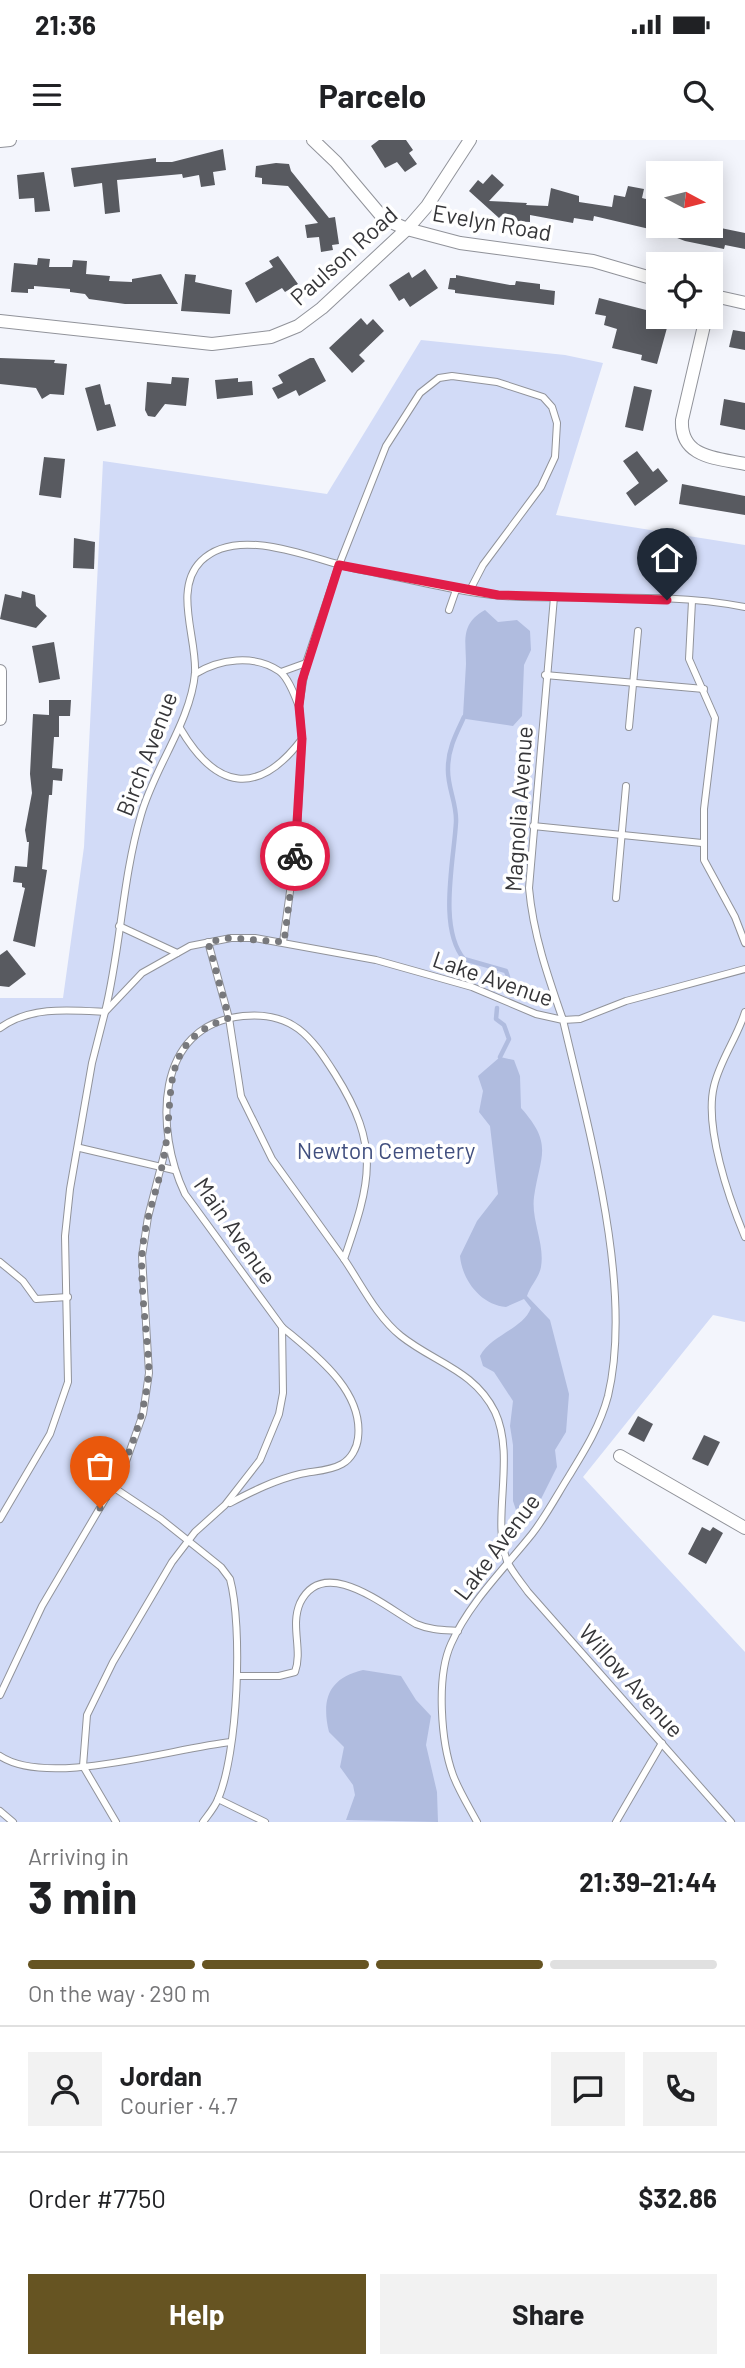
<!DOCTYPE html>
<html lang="en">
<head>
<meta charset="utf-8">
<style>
	body { margin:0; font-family:Barlow,sans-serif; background:#f2f2f2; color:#202124; height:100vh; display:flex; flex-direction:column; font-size:26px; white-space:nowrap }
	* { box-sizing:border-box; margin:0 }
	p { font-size:23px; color:#757577 }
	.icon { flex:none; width:38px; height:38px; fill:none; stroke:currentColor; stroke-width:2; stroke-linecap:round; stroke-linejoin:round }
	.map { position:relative; height:1682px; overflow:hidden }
	.details { display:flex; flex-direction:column; background:#fff; flex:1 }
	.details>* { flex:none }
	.needle { width:46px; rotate:97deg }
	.buttons { position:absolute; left:646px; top:21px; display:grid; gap:14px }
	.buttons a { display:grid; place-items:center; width:77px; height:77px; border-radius:0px; background:#fff; box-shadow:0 4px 18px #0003; font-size:35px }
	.pin { position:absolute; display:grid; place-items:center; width:60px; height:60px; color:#fff; margin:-72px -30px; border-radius:50% 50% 50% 0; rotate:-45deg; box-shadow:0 0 7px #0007 }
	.pin .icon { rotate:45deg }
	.courier { position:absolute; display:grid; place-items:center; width:70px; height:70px; margin:-35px; border:5px solid #e11d48; border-radius:50%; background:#fff; color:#222; box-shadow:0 2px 9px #0007 }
	.head em { font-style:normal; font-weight:700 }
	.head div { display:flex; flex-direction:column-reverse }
	.head { display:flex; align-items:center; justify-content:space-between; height:119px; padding:0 28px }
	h1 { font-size:46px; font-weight:700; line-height:52px }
	.bar { display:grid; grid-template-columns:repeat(4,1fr); gap:10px 7px; align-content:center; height:84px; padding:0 28px }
	.bar i { height:9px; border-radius:5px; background:#e0e0e0 }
	.bar .on { background:#665422 }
	.bar p { grid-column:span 4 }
	.line { display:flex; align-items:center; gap:18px; padding:0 28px; border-top:2px solid #e0e0e0 }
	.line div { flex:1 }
	.round { display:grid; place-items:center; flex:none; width:74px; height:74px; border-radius:0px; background:#f2f2f2 }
	.cta { display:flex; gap:14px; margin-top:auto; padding:14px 28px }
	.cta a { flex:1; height:80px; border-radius:0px; background:#665422; color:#fff; font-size:28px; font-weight:700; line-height:80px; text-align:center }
	.cta a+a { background:#f2f2f2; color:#202124 }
	.status { display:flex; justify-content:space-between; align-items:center; height:49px; padding:0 35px; background:#fff; direction:ltr }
	.status svg { height:19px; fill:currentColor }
	header { display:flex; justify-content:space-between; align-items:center; height:91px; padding:0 28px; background:#fff; font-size:32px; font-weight:700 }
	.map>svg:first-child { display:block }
	.green { fill:#d2dbf7 }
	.water { fill:#b0bcdf }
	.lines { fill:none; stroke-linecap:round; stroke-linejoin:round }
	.stream { stroke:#b0bcdf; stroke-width:4.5 }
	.building { fill:#585a60 }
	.service-casing { stroke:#91939a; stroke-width:8 }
	.minor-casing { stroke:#91939a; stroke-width:14 }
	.service { stroke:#fff; stroke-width:6 }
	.minor { stroke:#fff; stroke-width:12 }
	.done { stroke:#78797d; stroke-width:7; stroke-dasharray:0 12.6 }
	.route { stroke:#e11d48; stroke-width:9 }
	.labels { text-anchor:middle; stroke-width:7; stroke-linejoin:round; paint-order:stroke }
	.street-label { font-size:23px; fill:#363639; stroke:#fff }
	.park-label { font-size:23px; fill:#414f7f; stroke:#fff }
</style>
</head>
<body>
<div class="status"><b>21:36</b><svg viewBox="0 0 49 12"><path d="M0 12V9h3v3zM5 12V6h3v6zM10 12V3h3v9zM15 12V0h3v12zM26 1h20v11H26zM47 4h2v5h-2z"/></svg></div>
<header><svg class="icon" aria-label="menu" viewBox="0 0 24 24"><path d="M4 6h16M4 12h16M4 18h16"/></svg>Parcelo<svg class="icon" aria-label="search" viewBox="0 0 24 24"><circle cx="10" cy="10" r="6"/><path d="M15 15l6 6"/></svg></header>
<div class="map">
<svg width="745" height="1682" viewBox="0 0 745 1682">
	<rect width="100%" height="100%" fill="#f3f5fc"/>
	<!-- green -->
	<polygon class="green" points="421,200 565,215 603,223 556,375 745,405 745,1182 713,1175 583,1337 745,1512 745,1682 0,1682 0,858 63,858 84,707 103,321 327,354"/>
	<!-- water -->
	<g class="water">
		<path d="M 485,470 L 498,482 L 517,480 L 530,491 L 531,510 L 524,525 L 522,576 L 513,586 L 466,579 L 463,576 C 464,559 465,541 466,524 C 466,501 460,484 485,470 Z"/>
		<path d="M 500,917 L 514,920 L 520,936 L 521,968 C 554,1005 540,1015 534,1057 C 531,1081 545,1103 541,1127 C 539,1138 530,1146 527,1156 L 550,1180 L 569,1254 L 566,1292 L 555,1310 L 557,1327 L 532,1377 L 527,1378 L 516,1370 L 513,1361 L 513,1305 L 510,1286 L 513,1261 L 494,1232 L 483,1226 L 480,1216 C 491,1195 523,1189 531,1168 L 524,1159 L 506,1167 C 481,1165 462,1140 460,1116 L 477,1081 L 498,1054 L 490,986 L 479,972 L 483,951 L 478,936 Z"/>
		<path d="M 363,1530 L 401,1536 L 416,1560 L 431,1576 L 426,1605 L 437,1652 L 438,1682 L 346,1680 L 355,1655 L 353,1645 L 340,1627 L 344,1607 L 329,1592 C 321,1559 329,1538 363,1530 Z"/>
	</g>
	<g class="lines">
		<!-- stream -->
		<g class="stream">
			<path d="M 464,577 C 456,594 448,609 448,628 C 447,647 457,663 456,682 C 454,720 438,788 464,819 L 506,831 L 508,837 L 505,846"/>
			<polyline points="497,868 496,879 504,885 509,899 500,917"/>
		</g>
	</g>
	<!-- building -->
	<g class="building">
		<polygon points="379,0 406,0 413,10 409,13 417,24 405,32 397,22 385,28 371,6"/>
		<polygon points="223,9 226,30 213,32 215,45 201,47 199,35 183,38 182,34 117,40 120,72 105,74 102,43 74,47 71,28 156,18 156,22 172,22"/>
		<polygon points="276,23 289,24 291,31 329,78 335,77 339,104 332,105 333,110 321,112 319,97 307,98 305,85 318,83 288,46 262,44 262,38 255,37 256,26"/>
		<polygon points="44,32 50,71 35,72 34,58 19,59 17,35"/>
		<polygon points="492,34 504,45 489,61 527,63 526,65 548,66 551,48 579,56 579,62 612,67 614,55 625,57 628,46 644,49 642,58 658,62 658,91 594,76 593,81 574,78 573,83 530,75 530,82 508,81 501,76 499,78 469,51 478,40 483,44"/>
		<polygon points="674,86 711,86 745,93 745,109 725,105 724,109 685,101 672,96"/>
		<polygon points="278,116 298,144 285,152 282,148 256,163 245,143 273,127 269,121"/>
		<polygon points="38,118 50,119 49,127 72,127 73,120 87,121 86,134 110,136 109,141 132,142 132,139 161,134 178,164 125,164 89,159 85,154 70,152 70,149 34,146 34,149 28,149 28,153 11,152 14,123 37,125"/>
		<polygon points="425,129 438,148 410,167 404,158 399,161 389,145 409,132 412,138"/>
		<polygon points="185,134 196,135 195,142 232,150 230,174 181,171"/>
		<polygon points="456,135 510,145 515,145 516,141 540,144 540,149 555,151 554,165 455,153 455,150 448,149 450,138 456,138"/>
		<polygon points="599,158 658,173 658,177 670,177 657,224 641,220 642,215 612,208 617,189 604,185 606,176 595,174"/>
		<polygon points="361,178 367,185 373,179 384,191 359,215 365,221 352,233 329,208"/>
		<polygon points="733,190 745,192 745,210 729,207"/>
		<polygon points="0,218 55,220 54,223 67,224 64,255 50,254 42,259 36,248 0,244"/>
		<polygon points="310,218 314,218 326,241 299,256 296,250 278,259 272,248 283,243 278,235"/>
		<polygon points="172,237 189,238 186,266 165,264 155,277 148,276 145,270 147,242 171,244"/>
		<polygon points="238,238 238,242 252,241 253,255 217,259 215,240"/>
		<polygon points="100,244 105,265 110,264 116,286 97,291 85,248"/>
		<polygon points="634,246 652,250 643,291 625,287"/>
		<polygon points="724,259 745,263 745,290 720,285"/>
		<polygon points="637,311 653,332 658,328 668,341 635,366 626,353 639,343 623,321"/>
		<polygon points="44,317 65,319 61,358 39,355"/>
		<polygon points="682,344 745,356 745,375 679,364"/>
		<polygon points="74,398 95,402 94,429 73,428"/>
		<polygon points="22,451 35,455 36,466 47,476 36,488 0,479 5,454 21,458"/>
		<polygon points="54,502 60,539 39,543 32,506"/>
		<polygon points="49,560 71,560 70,576 59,576 59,597 54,597 52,628 63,629 62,641 53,640 52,655 49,655 42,729 47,730 35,807 13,801 25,748 22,747 22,743 13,742 15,726 27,727 29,702 27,702 25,690 32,653 30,634 33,574 49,575"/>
		<polygon points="7,810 26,834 9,847 0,846 0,815"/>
		<polygon points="638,1276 653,1284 644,1302 628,1294"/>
		<polygon points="704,1295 720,1302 708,1326 692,1319"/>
		<polygon points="702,1387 710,1391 713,1387 723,1393 706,1424 688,1414"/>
	</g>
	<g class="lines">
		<defs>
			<g id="service">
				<path d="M 554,457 L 529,748 C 533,794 548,837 563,880 L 580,879 L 626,861 L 745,829"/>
				<polyline points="692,461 689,519 715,578 704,669 704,720 735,777 745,803"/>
				<polyline points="449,470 457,447"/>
				<polyline points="281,532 306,523"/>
				<path d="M 195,534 C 219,519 254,514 279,531 C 288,537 294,554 298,564"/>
				<polyline points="545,535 704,549"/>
				<polyline points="629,587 638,491"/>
				<path d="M 180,588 C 216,650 258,657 302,599"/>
				<polyline points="533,686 702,703"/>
				<polyline points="616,758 626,646"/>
				<polyline points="119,786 177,813"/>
				<polyline points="208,802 229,878 241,956 272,1019 344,1119"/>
				<polyline points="283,802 296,708 302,599 299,566 306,523 339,425 386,306 420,253 439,238 452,236 497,242 543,257 552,267 557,283 555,317 541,347 483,425 470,450"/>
				<path d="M 745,872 C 737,898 720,920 714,946 C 704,987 729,1059 745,1097"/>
				<path d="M 0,888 C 30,866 70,870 105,872 C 121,807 122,740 141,675 C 154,628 191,581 195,533 C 197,498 173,449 201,421 C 239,383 317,422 362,430 C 415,440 470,456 524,457 C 597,459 673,453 745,467"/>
				<polyline points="80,1008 174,1030"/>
				<polyline points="0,1122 23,1141 36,1159 68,1157"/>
				<path d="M 113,1347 L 161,1379 L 221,1427 L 230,1439 C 243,1487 238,1613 218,1659 C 215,1667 208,1675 203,1682"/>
				<path d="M 230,1363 C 253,1351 275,1340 300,1334 C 314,1331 330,1331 342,1324 C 351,1319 357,1308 358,1298 C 364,1250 314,1214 282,1187"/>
				<path d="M 0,1379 L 50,1294 L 68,1242 L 65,1096 L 70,1049 L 92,923 L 105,872 L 142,833 L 190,806 L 231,798 L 255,798 L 376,820 L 472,847 L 536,874 L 563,880 C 588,988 634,1147 608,1256 C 600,1286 585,1310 569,1336 C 557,1355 546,1376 532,1394 C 504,1429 469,1463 451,1504 C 436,1537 441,1602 453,1635 C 459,1651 469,1667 477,1682"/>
				<path d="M 237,1536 L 279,1536 L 295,1532 C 303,1510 290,1486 300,1463 C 324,1413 388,1469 416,1484 C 430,1490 444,1490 458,1491"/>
				<polyline points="0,1555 42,1466 124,1327 143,1274 149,1233 142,1116 148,1077 166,1007"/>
				<path d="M 0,1616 C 48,1648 173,1608 231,1602"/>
				<polyline points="218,1659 265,1682"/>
				<polyline points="0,1671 13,1682"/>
				<path d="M 116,1682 L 83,1626 L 87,1575 L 113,1522 L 172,1422 L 195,1392 L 225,1365 L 260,1320 L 279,1274 L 283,1253 L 282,1187 L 185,1054 C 155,991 153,885 243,876 C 292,871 311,896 335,934 C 381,1007 371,1041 344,1119 C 361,1144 377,1177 401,1196 C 435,1223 474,1230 495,1272 C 516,1317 491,1379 507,1421 C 512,1432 521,1442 528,1452 L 731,1682"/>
				<polyline points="616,1682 662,1603"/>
			</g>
			<g id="minor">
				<polyline points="313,0 336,22 384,79 407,89 460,103 593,121 658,140"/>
				<polyline points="0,1 10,0"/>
				<polyline points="710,155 745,163"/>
				<path d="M 706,177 L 682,280 C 680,318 717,318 745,324"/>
				<polyline points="0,181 212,204 271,197 298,186 322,168 407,89 427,66 470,0"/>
				<polyline points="0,531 0,579"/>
				<polyline points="620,1316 745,1388"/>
			</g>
		</defs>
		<!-- service casing -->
		<use href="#service" class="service-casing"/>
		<!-- minor casing -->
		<use href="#minor" class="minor-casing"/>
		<!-- service -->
		<use href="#service" class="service"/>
		<!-- minor -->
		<use href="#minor" class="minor"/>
	</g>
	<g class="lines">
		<!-- done -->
		<path class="done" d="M 100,1368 C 127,1325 143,1283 149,1233 C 148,1194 140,1153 142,1115 C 144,1078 160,1046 165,1010 C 175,952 158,901 229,878 L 208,802 L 230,798 L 284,802 L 295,716"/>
		<!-- route -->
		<polyline class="route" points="295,716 302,599 299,566 302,541 339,425 498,455 667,460"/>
	</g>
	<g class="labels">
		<!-- street labels -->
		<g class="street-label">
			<text transform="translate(492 83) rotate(10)" y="8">Evelyn Road</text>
			<text transform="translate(344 116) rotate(-42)" y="8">Paulson Road</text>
			<text transform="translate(147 614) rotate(-69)" y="8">Birch Avenue</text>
			<text transform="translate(519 669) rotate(-86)" y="8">Magnolia Avenue</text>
			<text transform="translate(493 839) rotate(19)" y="8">Lake Avenue</text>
			<text transform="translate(235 1091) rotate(55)" y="8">Main Avenue</text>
			<text transform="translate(497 1407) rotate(-53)" y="8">Lake Avenue</text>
			<text transform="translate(631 1541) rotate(48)" y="8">Willow Avenue</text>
		</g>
		<!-- park labels -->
		<g class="park-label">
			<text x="386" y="1019">Newton Cemetery</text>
		</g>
	</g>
</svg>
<div class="buttons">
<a><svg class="needle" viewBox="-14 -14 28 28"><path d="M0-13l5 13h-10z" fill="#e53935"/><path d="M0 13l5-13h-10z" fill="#757577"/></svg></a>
<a><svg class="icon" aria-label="locate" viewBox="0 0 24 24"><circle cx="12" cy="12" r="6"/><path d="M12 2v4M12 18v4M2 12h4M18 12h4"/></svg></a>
</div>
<div class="pin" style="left:100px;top:1368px;background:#ea580c"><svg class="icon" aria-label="bag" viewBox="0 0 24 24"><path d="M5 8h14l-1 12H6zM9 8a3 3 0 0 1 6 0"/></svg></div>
<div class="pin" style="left:667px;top:460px;background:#1f2937"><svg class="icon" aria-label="home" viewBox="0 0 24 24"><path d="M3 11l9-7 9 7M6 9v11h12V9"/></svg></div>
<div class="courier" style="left:295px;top:716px"><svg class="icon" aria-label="bike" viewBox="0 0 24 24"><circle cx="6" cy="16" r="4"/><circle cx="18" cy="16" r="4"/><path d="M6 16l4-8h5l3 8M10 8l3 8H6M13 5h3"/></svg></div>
</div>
<section class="details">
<div class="head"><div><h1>3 min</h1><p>Arriving in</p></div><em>21:39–21:44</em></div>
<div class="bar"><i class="on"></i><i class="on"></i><i class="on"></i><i></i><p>On the way · 290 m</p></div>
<div class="line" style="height:126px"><a class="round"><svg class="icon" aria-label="person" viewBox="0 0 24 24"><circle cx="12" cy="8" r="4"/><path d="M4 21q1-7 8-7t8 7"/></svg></a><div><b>Jordan</b><p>Courier · 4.7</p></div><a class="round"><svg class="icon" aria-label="chat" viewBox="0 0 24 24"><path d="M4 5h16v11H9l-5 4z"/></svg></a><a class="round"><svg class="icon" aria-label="phone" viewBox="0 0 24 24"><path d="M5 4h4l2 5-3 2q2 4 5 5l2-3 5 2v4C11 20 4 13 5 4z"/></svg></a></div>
<div class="line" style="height:91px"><div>Order #7750</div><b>$32.86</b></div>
<div class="cta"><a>Help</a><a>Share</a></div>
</section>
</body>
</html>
